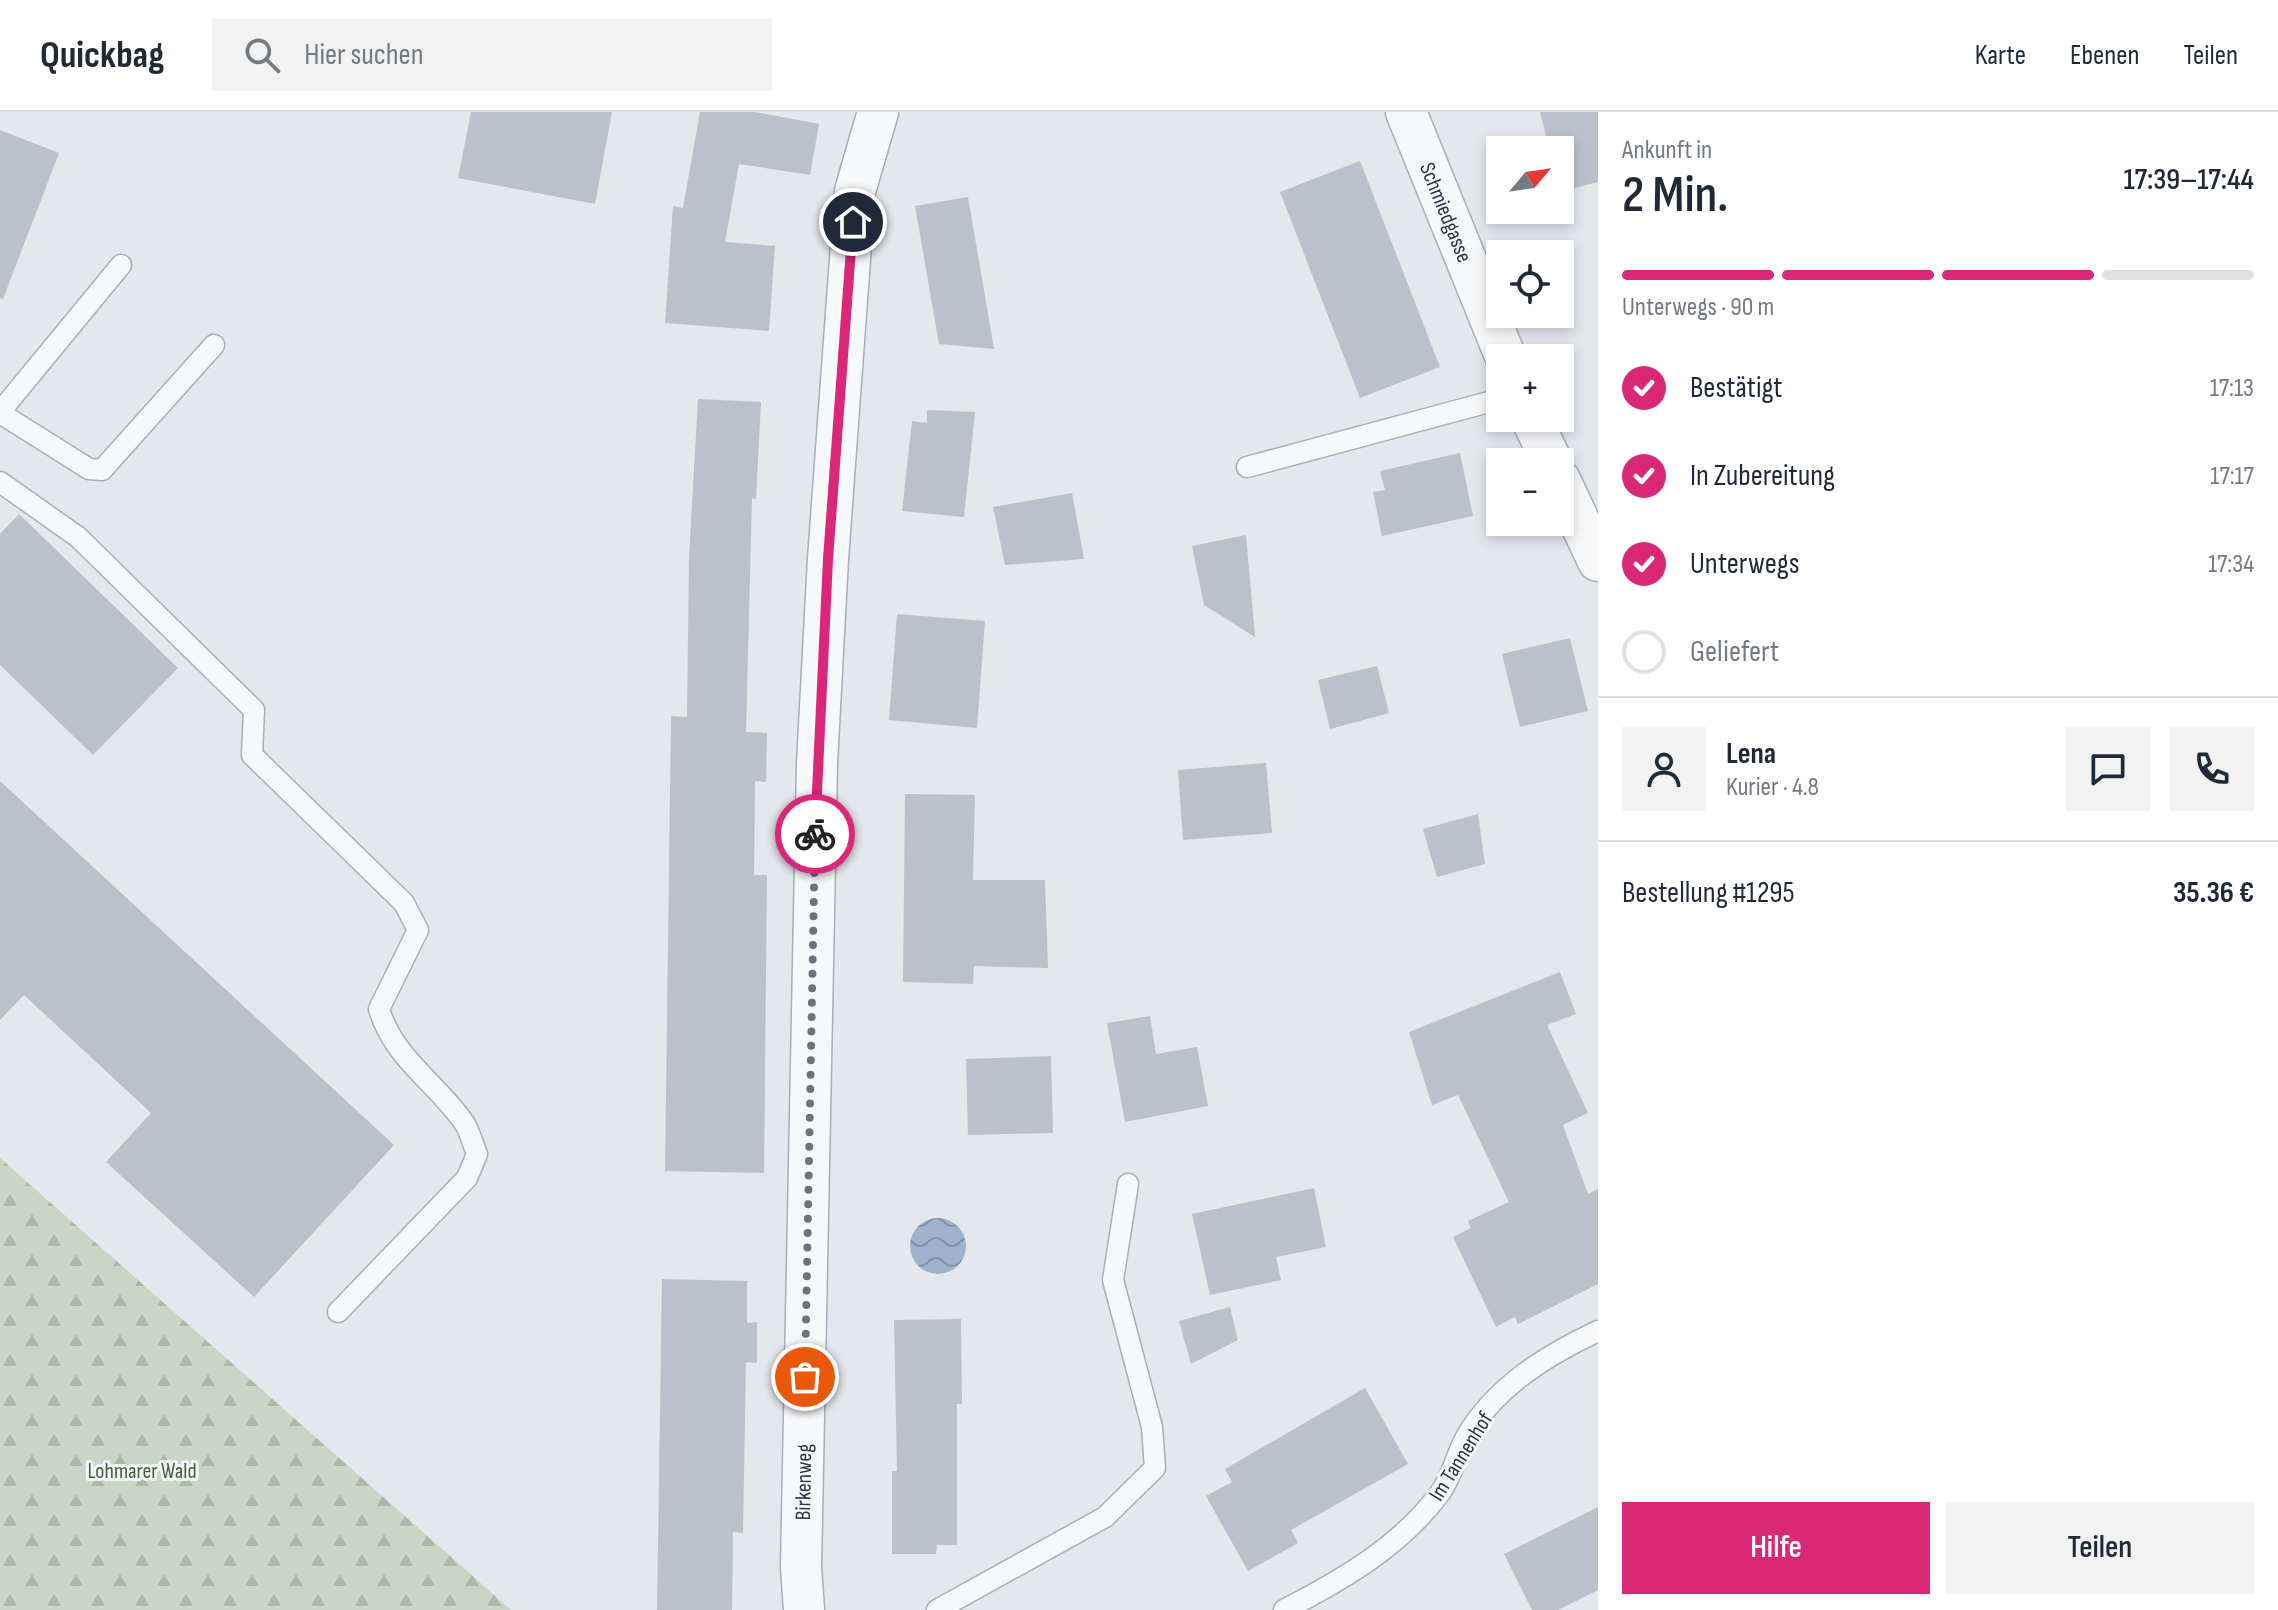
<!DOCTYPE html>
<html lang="de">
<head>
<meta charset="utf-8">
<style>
	body { margin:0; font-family:"Sofia Sans Condensed",sans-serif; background:#f2f2f3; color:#1f2937; height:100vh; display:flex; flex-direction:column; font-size:30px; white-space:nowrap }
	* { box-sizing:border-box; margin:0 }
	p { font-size:26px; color:#747a83 }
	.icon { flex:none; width:44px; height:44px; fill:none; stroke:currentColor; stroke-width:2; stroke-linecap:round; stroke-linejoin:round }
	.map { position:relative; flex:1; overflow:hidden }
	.panel { display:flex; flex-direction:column; background:#fff; width:680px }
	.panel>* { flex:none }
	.needle { width:52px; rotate:61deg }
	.tools { position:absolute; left:1486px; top:24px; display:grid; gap:16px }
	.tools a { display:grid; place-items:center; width:88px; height:88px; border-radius:0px; background:#fff; box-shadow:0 4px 12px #0003; font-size:40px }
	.pin { position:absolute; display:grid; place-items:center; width:68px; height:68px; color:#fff; margin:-34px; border:4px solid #fff; border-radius:50%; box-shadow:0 2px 8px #0007 }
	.courier { position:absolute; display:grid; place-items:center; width:80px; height:80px; margin:-40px; border:6px solid #db2777; border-radius:50%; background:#fff; color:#222; box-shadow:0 2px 10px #0007 }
	.summary em { font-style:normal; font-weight:600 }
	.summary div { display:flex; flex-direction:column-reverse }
	.summary { display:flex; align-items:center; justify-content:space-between; height:136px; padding:0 24px }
	h1 { font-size:52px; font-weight:600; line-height:60px }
	.bar { display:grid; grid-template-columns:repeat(4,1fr); gap:12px 8px; align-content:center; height:96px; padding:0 24px }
	.bar i { height:10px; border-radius:6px; background:#e0e1e3 }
	.bar .active { background:#db2777 }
	.bar p { grid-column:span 4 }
	.line { display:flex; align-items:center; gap:20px; padding:0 24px; border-top:2px solid #e0e1e3 }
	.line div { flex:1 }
	.round { display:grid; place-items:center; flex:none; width:84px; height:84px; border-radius:0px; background:#f2f2f3 }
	ol { padding:0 24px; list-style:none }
	li { display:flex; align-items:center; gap:24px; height:88px }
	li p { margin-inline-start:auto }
	li .icon { padding:8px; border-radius:50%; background:#db2777; color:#fff; stroke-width:4 }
	li:last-child { color:#747a83 }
	li i { width:44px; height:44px; border:4px solid #e0e1e3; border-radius:50% }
	.cta { display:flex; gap:16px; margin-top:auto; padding:16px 24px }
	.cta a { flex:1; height:92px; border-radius:0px; background:#db2777; color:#fff; font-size:32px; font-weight:600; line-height:92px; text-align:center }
	.cta a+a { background:#f2f2f3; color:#1f2937 }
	header { display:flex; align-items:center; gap:48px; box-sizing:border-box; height:112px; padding:0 40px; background:#fff; border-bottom:2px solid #e0e1e3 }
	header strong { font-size:38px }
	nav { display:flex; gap:44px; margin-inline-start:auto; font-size:28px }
	.search { width:560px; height:72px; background:#f2f2f3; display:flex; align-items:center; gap:20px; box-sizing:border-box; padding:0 28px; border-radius:0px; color:#747a83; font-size:30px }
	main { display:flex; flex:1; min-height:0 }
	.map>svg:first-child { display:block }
	.forest { fill:url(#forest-firs) }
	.water { fill:url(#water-waves) }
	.building { fill:#bbc0ca }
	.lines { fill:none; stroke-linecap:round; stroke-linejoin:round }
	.lane-casing { stroke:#a9aeb7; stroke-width:23 }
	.street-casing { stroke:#a9aeb7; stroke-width:43 }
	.lane { stroke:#f7f8fa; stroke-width:20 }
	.street { stroke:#f7f8fa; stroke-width:40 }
	.done { stroke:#6c737f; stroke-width:8; stroke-dasharray:0 14.4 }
	.route { stroke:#db2777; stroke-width:10 }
	.labels { text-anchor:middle; stroke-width:6; stroke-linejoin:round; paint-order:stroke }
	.street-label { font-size:22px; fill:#2b3445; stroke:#f4f6f9 }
	.park-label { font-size:22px; fill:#3f6138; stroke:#f4f6f9 }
</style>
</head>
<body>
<header>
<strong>Quickbag</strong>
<div class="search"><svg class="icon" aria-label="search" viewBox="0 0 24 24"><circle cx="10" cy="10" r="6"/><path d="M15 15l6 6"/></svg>Hier suchen</div>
<nav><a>Karte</a><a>Ebenen</a><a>Teilen</a></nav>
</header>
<main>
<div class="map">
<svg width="1598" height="1498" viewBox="0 0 1598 1498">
	<defs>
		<pattern id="forest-firs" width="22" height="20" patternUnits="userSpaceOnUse" patternTransform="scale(2)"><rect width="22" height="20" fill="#c9d6c5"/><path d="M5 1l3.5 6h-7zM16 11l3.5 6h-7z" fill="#adb8ab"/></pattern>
		<pattern id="water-waves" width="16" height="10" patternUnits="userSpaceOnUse" patternTransform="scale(2)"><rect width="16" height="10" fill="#9fb4cc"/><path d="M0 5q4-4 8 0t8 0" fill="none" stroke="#8293a7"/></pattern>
	</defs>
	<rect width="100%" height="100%" fill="#e4e7ec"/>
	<!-- forest -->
	<polygon class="forest" points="0,1046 511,1498 0,1498"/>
	<!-- water -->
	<circle class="water" cx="938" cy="1134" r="28"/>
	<!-- building -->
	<g class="building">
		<polygon points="471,0 612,0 595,92 458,66"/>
		<polygon points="700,0 755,0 819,12 810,63 739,52 725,130 775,134 769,219 665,211 673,94 683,96"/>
		<polygon points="1540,0 1598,0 1598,70 1560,80 1560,38 1550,38"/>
		<polygon points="0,18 59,41 3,187 0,186"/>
		<polygon points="1360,49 1440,255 1360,286 1280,80"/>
		<polygon points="968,85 994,237 939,232 915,94"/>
		<polygon points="698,287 761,290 756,387 752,386 746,620 767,621 766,670 755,669 754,763 767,763 764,1061 665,1059 671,604 687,605 689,445"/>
		<polygon points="927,298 975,300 964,405 902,399 912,309 927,311"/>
		<polygon points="1460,341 1473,404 1382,424 1373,380 1385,378 1380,359"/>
		<polygon points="1072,381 1084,447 1005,453 993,395"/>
		<polygon points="19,402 178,556 93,643 0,553 0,422"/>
		<polygon points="1246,423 1255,525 1204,493 1192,434"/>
		<polygon points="897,502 985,509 977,616 889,608"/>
		<polygon points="1570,526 1588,599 1520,615 1502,542"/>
		<polygon points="1377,554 1389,601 1330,617 1318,568"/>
		<polygon points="1266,651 1272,721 1183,728 1178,658"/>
		<polygon points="0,669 394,1033 254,1185 106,1050 151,1001 24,883 0,908"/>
		<polygon points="905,682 975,683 973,768 1045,768 1048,856 974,854 973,872 903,870"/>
		<polygon points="1478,702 1485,752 1437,765 1423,717"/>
		<polygon points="1560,860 1576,902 1547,913 1588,1001 1563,1013 1588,1082 1598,1077 1598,1172 1518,1212 1515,1205 1496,1215 1453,1125 1471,1116 1468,1109 1509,1090 1458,983 1432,993 1409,920"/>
		<polygon points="1150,904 1156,942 1197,935 1208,994 1125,1010 1107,911"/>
		<polygon points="1051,944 1053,1021 968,1023 966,947"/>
		<polygon points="1314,1076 1326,1135 1276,1145 1281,1168 1210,1183 1192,1102"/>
		<polygon points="662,1167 747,1169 747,1211 757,1210 757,1251 746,1250 743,1421 733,1420 732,1498 657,1498"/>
		<polygon points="1230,1195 1238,1228 1191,1252 1179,1209"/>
		<polygon points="961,1207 962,1292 957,1292 957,1433 937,1433 936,1442 892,1442 892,1359 897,1359 894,1208"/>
		<polygon points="1365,1276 1408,1352 1291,1418 1298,1431 1248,1459 1206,1384 1232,1370 1225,1357"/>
		<polygon points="1598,1395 1598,1478 1558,1498 1532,1498 1504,1442"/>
	</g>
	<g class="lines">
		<defs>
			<g id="lane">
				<polyline points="0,300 121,153"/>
				<polyline points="0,301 89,357 102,358 214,233"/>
				<polyline points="1247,355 1500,287"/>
				<path d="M 0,370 L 78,425 L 254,598 L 252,643 L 404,791 L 418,818 L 379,897 C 394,947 437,971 465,1012 C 470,1021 473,1032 477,1042 L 467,1066 L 338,1200"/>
				<polyline points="937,1498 1105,1405 1155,1356 1152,1315 1113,1168 1128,1072"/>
				<path d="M 1284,1498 C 1342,1468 1400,1435 1440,1381 C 1452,1365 1456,1343 1466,1325 C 1496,1274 1547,1243 1598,1219"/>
			</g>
			<g id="street">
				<path id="s1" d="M 1406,0 L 1506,246"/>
				<polyline points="1531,306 1552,350"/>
				<polyline points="1560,368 1598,449"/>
				<path id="s2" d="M 804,1498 L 801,1455 L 817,651 L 828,447 L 855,79 L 878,0"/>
			</g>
		</defs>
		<!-- lane casing -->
		<use href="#lane" class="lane-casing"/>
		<!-- street casing -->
		<use href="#street" class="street-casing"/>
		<!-- lane -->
		<use href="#lane" class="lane"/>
		<!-- street -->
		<use href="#street" class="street"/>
	</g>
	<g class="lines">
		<!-- done -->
		<polyline class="done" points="805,1265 815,722"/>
		<!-- route -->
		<polyline class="route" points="815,722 828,447 853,110"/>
	</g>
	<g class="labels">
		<!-- street labels -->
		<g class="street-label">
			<text dy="8" stroke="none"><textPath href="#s1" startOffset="108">Schmiedgasse</textPath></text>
			<text transform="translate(1460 1344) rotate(-58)" y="8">Im Tannenhof</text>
			<text dy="8" stroke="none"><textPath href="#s2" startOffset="128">Birkenweg</textPath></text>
		</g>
		<!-- park labels -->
		<g class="park-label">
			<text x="142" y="1366">Lohmarer Wald</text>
		</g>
	</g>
</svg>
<div class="tools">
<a><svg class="needle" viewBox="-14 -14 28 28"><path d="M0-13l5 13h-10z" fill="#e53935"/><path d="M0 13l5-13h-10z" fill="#747a83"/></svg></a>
<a><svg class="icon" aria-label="locate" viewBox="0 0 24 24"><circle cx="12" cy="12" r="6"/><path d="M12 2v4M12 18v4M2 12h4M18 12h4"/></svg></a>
<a>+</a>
<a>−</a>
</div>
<div class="pin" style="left:805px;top:1265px;background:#ea580c"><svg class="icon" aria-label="bag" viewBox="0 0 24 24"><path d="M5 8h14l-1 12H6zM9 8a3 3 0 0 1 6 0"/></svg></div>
<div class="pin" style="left:853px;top:110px;background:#1f2937"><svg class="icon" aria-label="home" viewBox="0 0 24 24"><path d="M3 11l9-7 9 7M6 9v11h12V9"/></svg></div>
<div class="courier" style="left:815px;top:722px"><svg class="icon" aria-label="bike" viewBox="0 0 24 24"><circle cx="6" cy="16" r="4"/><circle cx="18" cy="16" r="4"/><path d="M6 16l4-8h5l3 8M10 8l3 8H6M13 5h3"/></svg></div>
</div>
<section class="panel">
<div class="summary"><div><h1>2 Min.</h1><p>Ankunft in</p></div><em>17:39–17:44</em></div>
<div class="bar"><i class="active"></i><i class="active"></i><i class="active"></i><i></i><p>Unterwegs · 90 m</p></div>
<ol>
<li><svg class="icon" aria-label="check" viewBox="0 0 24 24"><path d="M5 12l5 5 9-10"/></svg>Bestätigt<p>17:13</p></li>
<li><svg class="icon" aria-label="check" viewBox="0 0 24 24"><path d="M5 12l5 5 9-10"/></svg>In Zubereitung<p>17:17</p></li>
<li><svg class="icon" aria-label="check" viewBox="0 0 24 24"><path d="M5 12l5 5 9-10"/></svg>Unterwegs<p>17:34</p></li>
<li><i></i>Geliefert</li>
</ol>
<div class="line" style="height:144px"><a class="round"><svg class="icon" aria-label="person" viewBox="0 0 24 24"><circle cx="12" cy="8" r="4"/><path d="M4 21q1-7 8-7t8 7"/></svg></a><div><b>Lena</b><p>Kurier · 4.8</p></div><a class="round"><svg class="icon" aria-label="chat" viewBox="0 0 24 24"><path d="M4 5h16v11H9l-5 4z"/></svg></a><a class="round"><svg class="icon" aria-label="phone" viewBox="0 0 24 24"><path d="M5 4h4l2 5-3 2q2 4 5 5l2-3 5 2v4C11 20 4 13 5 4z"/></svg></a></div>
<div class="line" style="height:104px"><div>Bestellung #1295</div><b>35.36 €</b></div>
<div class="cta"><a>Hilfe</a><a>Teilen</a></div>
</section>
</main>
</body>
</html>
